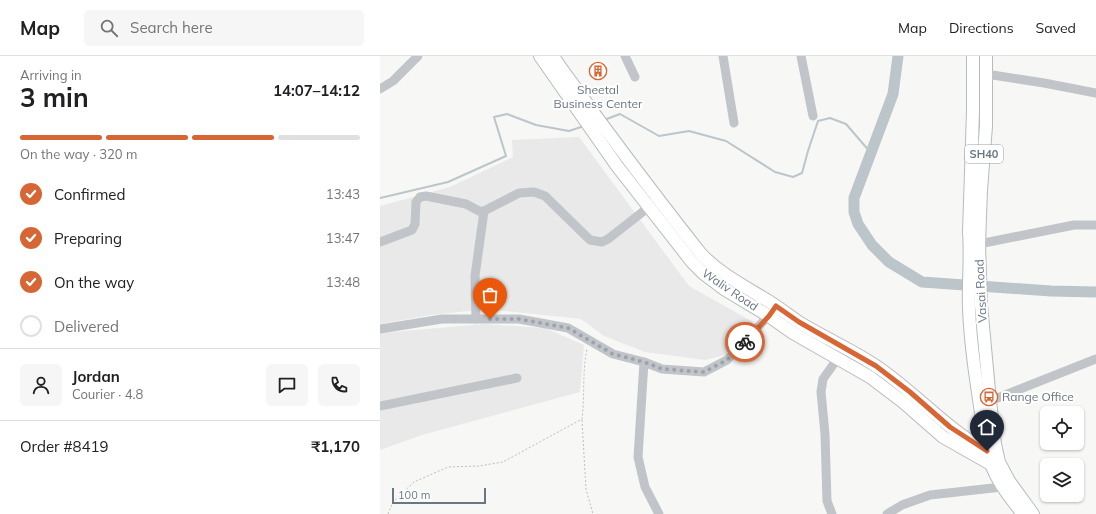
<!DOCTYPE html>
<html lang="en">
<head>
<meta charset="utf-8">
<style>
	body { margin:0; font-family:Mulish,sans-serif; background:#f6f6f6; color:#202124; height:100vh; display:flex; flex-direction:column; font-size:15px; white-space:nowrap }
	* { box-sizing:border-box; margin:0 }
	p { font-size:13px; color:#757577 }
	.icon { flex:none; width:22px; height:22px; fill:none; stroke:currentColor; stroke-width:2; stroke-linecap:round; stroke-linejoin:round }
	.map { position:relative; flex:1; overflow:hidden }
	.side { display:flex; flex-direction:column; background:#fff; width:380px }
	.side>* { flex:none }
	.fabs { position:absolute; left:660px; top:350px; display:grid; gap:8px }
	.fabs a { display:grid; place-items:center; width:44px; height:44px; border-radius:6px; background:#fff; box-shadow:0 1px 3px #0004; font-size:20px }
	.scale { position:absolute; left:12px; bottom:10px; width:94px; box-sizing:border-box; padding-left:4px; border:2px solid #697684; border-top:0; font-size:11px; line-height:14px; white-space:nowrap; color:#697684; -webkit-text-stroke:3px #fff; paint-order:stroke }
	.pin { position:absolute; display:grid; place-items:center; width:34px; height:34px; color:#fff; margin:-41px -17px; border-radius:50% 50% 50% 0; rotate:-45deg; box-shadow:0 0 4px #0007 }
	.pin .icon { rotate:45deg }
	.courier { position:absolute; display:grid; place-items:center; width:40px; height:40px; margin:-20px; border:3px solid #d86635; border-radius:50%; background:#fff; color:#222; box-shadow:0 1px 5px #0007 }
	.head em { font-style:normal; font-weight:700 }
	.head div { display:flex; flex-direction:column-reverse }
	.head { display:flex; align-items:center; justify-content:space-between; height:68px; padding:0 20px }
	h1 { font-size:26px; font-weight:700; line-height:30px }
	.bar { display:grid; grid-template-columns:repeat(4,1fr); gap:6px 4px; align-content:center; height:48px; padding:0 20px }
	.bar i { height:5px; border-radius:3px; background:#e0e0e0 }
	.bar .on { background:#d86635 }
	.bar p { grid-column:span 4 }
	.line { display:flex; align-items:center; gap:10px; padding:0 20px; border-top:1px solid #e0e0e0 }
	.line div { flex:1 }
	.round { display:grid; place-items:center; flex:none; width:42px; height:42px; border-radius:6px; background:#f6f6f6 }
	ol { padding:0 20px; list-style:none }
	li { display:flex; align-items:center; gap:12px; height:44px }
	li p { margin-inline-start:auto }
	li .icon { padding:4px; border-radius:50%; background:#d86635; color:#fff; stroke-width:4 }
	li:last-child { color:#757577 }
	li i { width:22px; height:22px; border:2px solid #e0e0e0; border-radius:50% }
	header { display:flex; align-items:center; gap:24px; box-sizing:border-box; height:56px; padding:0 20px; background:#fff; border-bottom:1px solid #e0e0e0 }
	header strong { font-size:19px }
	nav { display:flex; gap:22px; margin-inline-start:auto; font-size:14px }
	.search { width:280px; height:36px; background:#f6f6f6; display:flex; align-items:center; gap:10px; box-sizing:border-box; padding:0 14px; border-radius:6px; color:#757577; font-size:15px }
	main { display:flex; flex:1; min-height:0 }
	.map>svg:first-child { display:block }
	.built { fill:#e8e9e8 }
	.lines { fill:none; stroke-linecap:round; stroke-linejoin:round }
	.stream { stroke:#bcc5ca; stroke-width:2 }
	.river { stroke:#bcc5ca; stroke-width:11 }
	.major-casing { stroke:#b7babe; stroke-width:14 }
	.path { stroke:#bbbdc0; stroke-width:1; stroke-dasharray:2 2; stroke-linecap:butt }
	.minor { stroke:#c1c4c8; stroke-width:9 }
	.major { stroke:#fff; stroke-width:12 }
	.done { stroke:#9ba4ac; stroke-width:4; stroke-dasharray:0 7.2 }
	.route { stroke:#d86635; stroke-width:5 }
	.labels { text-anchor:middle; stroke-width:4; stroke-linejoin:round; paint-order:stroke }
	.shield { fill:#fff; stroke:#969fa9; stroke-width:1 }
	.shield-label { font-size:11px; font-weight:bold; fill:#697684 }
	.poi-label { font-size:12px; fill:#697684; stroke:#fff }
	.street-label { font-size:12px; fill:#697684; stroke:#fff }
</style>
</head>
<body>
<header>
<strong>Map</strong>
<div class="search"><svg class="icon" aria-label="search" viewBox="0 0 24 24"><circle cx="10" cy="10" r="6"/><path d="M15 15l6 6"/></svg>Search here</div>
<nav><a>Map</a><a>Directions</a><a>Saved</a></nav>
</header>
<main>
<section class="side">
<div class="head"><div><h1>3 min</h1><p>Arriving in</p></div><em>14:07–14:12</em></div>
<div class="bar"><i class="on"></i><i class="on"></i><i class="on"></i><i></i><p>On the way · 320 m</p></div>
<ol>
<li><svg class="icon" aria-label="check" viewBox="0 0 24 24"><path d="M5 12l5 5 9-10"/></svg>Confirmed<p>13:43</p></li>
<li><svg class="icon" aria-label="check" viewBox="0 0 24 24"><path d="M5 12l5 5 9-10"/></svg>Preparing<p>13:47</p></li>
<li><svg class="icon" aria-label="check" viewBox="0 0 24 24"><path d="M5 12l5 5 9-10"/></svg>On the way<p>13:48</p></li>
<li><i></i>Delivered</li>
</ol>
<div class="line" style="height:72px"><a class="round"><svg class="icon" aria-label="person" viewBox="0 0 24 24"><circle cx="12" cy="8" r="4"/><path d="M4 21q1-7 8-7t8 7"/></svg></a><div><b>Jordan</b><p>Courier · 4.8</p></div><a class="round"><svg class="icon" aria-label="chat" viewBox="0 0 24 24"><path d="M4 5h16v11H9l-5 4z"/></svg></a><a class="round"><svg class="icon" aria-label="phone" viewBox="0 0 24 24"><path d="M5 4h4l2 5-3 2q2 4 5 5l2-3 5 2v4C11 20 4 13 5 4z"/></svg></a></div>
<div class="line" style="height:52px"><div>Order #8419</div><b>₹1,170</b></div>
</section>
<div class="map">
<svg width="716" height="458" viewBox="0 0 716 458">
	<rect width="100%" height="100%" fill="#f7f8f5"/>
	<!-- built -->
	<g class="built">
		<polygon points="199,81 309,230 373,266 345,299 325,304 265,296 224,280 201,263 107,253 51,259 0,268 0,150 70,131 133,101 132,84"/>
		<polygon points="104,268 165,272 204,289 200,336 42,379 0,394 0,277"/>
	</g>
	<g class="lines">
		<!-- stream -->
		<g class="stream">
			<polyline points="224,64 240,58 279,80 309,75 346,85 395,116 413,121 422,117 428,95 438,65 450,62 466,68 491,97"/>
			<polyline points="0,142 68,126 126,100 114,61 127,58 156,69 189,75 204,70"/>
		</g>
		<!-- river -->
		<polyline class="river" points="518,0 513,38 474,142 474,156 478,168 492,189 509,206 542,226 671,235 716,236"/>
		<defs>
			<g id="major">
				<polyline points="160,0 237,110 312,206 324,218 344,233 389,260 413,277 490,321 523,346 563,381 623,415"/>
				<path d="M 173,0 C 184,18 198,34 210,52 C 246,101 283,150 321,198 C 339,217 362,229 385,243 C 397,250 408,259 420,267 C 445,282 472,294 496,310 C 538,338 570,379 617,400"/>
				<path d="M 593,0 L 593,55 L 589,176 C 591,202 588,227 589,253 C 591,300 600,348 607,395 C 613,420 627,438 643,458"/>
				<polyline points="606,0 606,70 601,134 599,188 601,249 610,345 615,388 619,406 629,425 653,458"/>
			</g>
		</defs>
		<!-- major casing -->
		<use href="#major" class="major-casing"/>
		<!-- path -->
		<g class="path">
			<polyline points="202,364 206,433 213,458"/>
			<path d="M 8,458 L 13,446 L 34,426 L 68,411 L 99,410 L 123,406 L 202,363 C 205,340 202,316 207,293"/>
		</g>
		<!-- minor -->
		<g class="minor">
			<polyline points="245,0 255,21"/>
			<polyline points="343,0 354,67"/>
			<polyline points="421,0 433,60"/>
			<polyline points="606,18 664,27 716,37"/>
			<polyline points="0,33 13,25 38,0"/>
			<polyline points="0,186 32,174 35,168 36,146 40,141 46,140 86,148 99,155 104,155 139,137 154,136 165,140 210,184 222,186 228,183 274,147"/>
			<polyline points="594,189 694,169 716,169"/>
			<polyline points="96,263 95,220 104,155"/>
			<polyline points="0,273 62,263 139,263 188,272 233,298 264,306 282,313 324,316 347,304 392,256"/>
			<polyline points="264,306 258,401 265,431 279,458"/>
			<polyline points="605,347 716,303"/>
			<polyline points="0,350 137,322"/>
			<polyline points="452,458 447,445 445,378 441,336 443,323 458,302"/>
			<polyline points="507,458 522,449 550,439 622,431"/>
		</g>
		<!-- major -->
		<use href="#major" class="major"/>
	</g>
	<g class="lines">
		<!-- done -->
		<polyline class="done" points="110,263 139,263 188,272 233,298 264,306 282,313 324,316 347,304 365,286"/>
		<!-- route -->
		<polyline class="route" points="365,286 389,260 396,250 419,266 496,310 530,336 570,371 607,395"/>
	</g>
	<!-- icons -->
	<defs>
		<symbol id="building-ring" viewBox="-11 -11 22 22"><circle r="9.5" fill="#fff" stroke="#d86635" stroke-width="1.5"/><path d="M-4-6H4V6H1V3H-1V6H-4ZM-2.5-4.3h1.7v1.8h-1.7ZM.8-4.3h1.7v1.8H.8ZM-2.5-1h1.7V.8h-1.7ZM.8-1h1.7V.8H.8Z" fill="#d86635"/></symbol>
		<symbol id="bus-ring" viewBox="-11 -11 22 22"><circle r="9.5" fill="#fff" stroke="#d86635" stroke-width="1.5"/><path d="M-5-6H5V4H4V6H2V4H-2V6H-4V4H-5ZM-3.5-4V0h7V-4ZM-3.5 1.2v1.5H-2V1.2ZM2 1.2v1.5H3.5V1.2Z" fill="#d86635"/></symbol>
	</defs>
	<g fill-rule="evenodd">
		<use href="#building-ring" x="208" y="5" width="20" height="20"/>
		<use href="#bus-ring" x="599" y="331" width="20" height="20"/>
	</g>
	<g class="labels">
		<!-- shield labels -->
		<rect class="shield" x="585" y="89" width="38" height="18" rx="3"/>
		<g class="shield-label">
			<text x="604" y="102">SH40</text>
		</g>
		<!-- poi labels -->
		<g class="poi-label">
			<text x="218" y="38">Sheetal<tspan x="218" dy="14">Business Center</tspan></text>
			<text x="622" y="345" text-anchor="start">Range Office</text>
		</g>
		<!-- street labels -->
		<g class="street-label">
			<text transform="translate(350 234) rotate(34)" y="4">Waliv Road</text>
			<text transform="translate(601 235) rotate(-93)" y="4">Vasai Road</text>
		</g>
	</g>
</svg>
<div class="fabs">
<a><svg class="icon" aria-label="locate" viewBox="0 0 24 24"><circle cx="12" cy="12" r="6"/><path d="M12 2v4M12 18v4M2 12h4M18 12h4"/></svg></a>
<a><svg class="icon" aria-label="layers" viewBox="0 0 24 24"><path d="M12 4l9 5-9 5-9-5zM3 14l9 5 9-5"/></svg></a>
</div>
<div class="scale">100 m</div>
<div class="pin" style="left:110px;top:263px;background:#ea580c"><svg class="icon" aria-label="bag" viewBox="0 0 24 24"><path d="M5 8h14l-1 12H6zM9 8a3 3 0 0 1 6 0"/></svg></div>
<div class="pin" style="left:607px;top:395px;background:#1f2937"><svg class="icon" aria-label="home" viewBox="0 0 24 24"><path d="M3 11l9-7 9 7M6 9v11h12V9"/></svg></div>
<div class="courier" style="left:365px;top:286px"><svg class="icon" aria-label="bike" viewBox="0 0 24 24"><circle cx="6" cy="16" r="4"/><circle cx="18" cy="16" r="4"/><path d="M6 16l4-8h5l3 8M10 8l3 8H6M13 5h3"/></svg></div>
</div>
</main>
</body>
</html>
